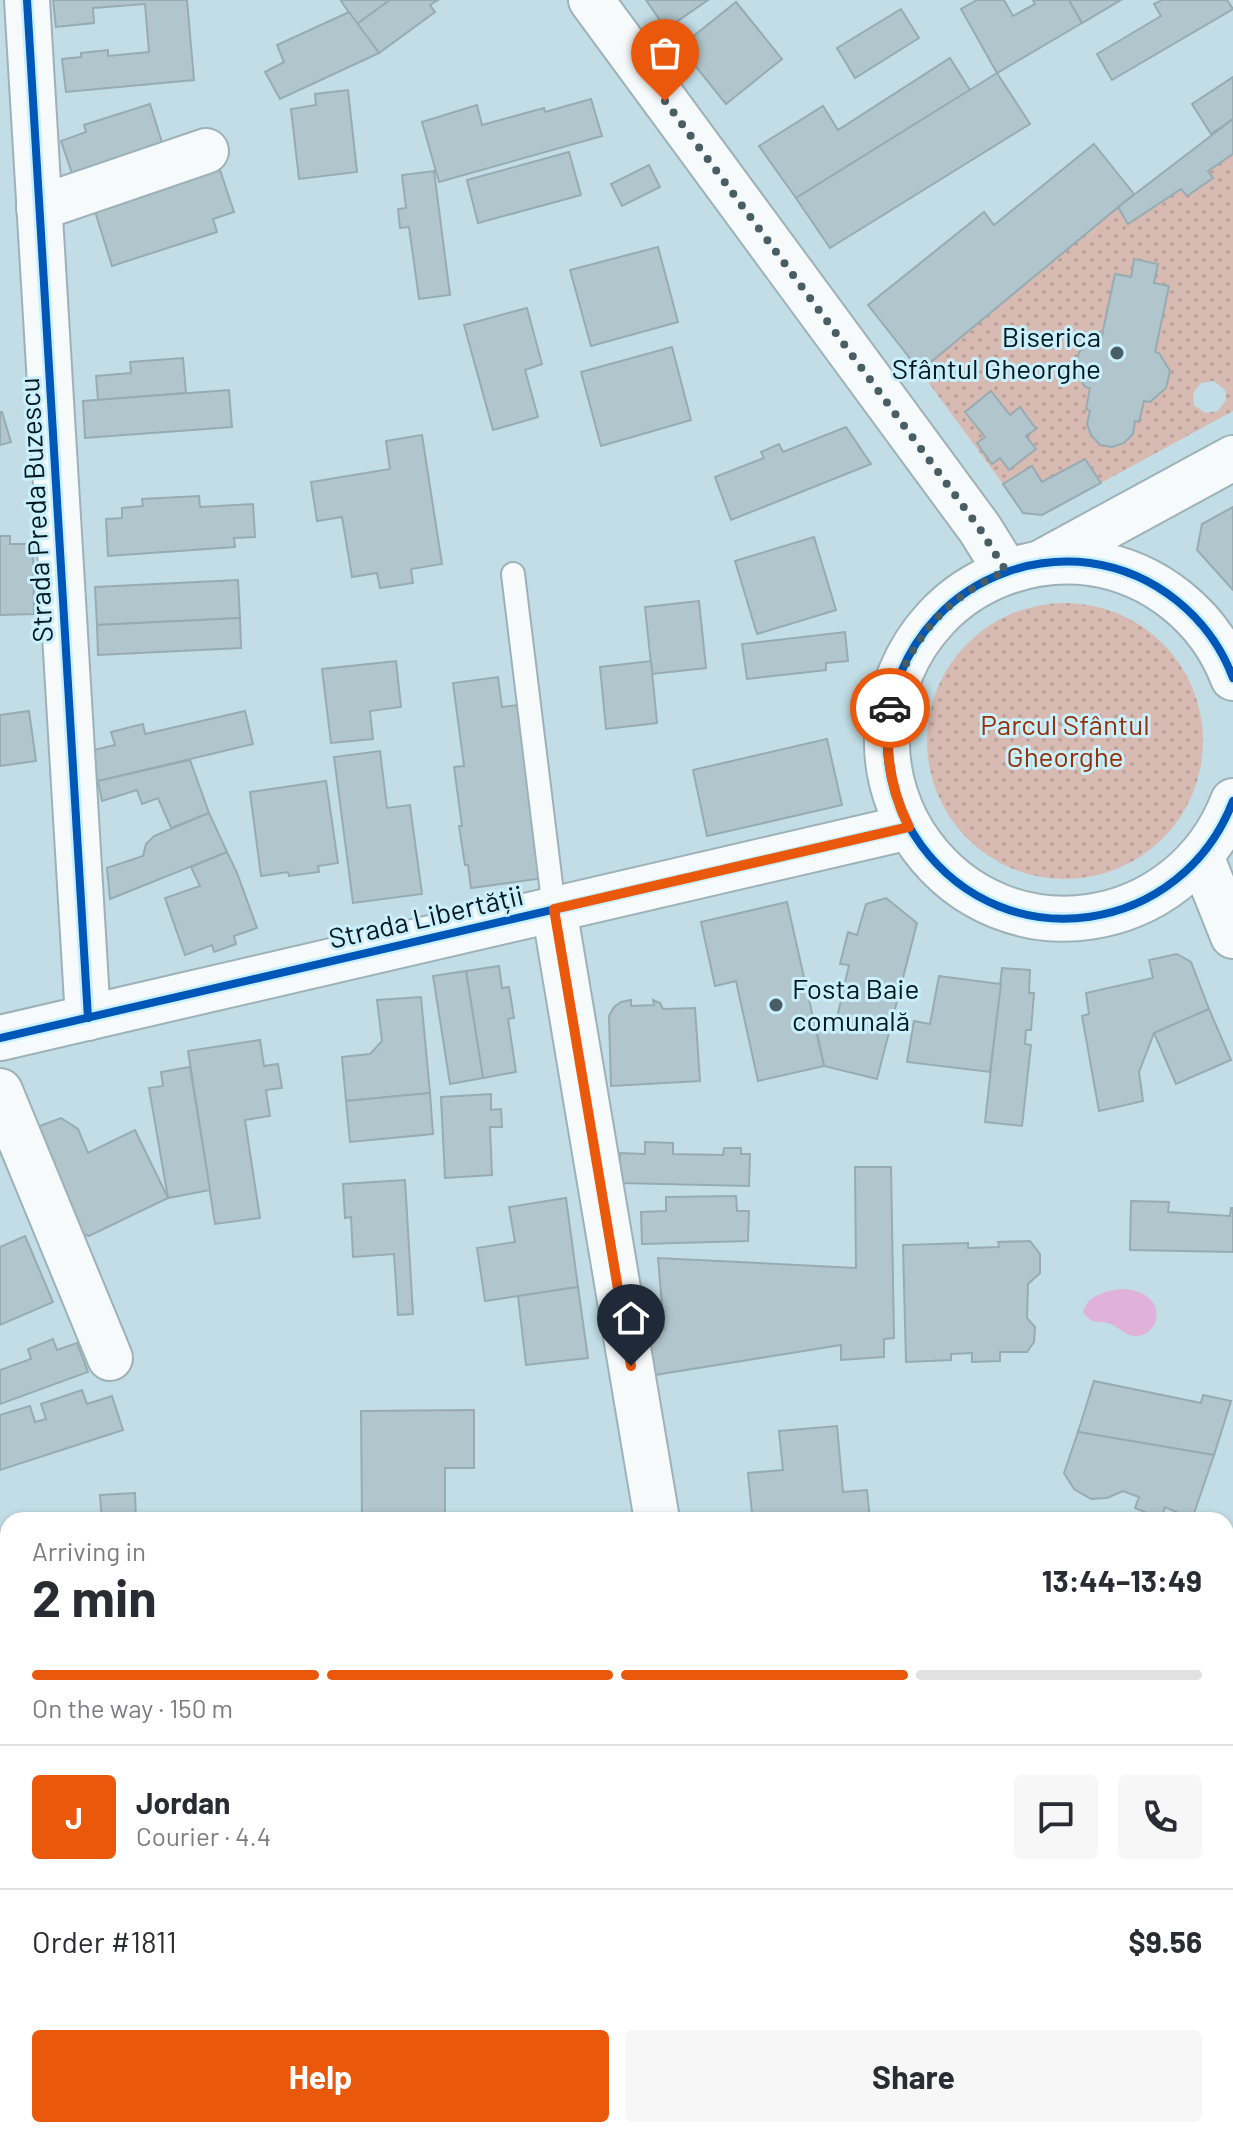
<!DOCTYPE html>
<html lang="en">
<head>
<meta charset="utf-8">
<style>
	body { margin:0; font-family:Barlow,sans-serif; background:#f7f7f7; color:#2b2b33; height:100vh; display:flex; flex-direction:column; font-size:30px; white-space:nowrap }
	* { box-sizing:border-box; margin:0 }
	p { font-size:26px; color:#7c7c81 }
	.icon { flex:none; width:44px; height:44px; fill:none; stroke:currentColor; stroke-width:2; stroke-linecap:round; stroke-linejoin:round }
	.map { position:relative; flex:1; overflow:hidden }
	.side { position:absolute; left:0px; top:1512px; width:1234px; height:626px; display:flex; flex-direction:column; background:#fff; border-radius:24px 24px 0 0; box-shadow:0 2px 6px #0004 }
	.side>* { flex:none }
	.pin { position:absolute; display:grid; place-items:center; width:68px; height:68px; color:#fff; margin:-82px -34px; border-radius:50% 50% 50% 0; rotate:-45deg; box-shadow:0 0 8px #0007 }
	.pin .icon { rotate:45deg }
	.courier { position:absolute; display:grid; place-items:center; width:80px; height:80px; margin:-40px; border:6px solid #ea580c; border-radius:50%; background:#fff; color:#222; box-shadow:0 2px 10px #0007 }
	.headline em { font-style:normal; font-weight:700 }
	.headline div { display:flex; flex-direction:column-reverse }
	.headline { display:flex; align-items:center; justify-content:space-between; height:136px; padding:0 32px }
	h1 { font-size:52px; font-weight:700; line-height:60px }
	.bar { display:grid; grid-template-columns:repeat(4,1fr); gap:12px 8px; align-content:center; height:96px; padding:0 32px }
	.bar i { height:10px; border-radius:6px; background:#e1e1e2 }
	.bar .selected { background:#ea580c }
	.bar p { grid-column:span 4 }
	.line { display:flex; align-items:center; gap:20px; padding:0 32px; border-top:2px solid #e1e1e2 }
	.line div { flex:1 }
	.round { display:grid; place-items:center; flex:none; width:84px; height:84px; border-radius:8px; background:#f7f7f7 }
	.primary-button { display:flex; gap:16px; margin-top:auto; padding:16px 32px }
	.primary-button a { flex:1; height:92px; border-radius:8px; background:#ea580c; color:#fff; font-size:32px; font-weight:700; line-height:92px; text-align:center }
	.primary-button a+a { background:#f7f7f7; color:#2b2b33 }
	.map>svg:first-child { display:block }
	.park { fill:url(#park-dots); fill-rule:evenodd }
	.water { fill:#e0b2db }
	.building { fill:#b1c6cc; stroke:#96acb2; stroke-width:2 }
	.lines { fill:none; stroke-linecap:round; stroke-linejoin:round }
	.service-casing { stroke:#9db2b8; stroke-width:26 }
	.minor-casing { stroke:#9db2b8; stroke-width:48 }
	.tertiary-casing { stroke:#9db2b8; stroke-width:48 }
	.service { stroke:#f6fafb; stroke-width:22 }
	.minor { stroke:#f6fafb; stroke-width:44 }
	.tertiary { stroke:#f6fafb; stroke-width:44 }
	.cycleway-casing { stroke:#c9f0fc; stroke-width:13 }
	.cycleway { stroke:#0057b8; stroke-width:8 }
	.done { stroke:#485e64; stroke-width:8; stroke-dasharray:0 14.4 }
	.route { stroke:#ea580c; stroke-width:10 }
	.poi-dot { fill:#485e64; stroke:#c9f0fc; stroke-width:3 }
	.labels { text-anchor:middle; stroke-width:6; stroke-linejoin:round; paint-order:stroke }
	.poi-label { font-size:28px; fill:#06191f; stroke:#c9f0fc; text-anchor:end }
	.street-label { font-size:28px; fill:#06191f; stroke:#c9f0fc }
	.park-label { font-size:28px; fill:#962f07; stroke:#c9f0fc }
</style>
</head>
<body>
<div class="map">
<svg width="1233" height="2137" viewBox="0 0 1233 2137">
	<defs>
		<pattern id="park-dots" width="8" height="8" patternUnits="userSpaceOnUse" patternTransform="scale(2)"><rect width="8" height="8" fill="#d7bab1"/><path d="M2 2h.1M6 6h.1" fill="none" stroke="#b79f98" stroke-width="1.8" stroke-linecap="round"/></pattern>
	</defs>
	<rect width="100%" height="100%" fill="#c2dde5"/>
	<!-- park -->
	<g class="park">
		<path d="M 1233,154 L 1233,411 L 1101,483 L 1085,459 L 1042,482 L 1032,466 L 1003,484 L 920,371 L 1118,207 L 1128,223 L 1181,189 L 1187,196 L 1212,178 L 1208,171 ZM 1134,259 L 1158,264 L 1154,283 L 1169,286 L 1155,352 L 1170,371 L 1166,388 L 1150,402 L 1144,401 L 1139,421 L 1135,421 C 1135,422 1133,433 1132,434 C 1121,454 1089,447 1087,424 C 1087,420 1089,415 1090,411 L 1086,409 L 1090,388 L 1075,370 L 1079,352 L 1095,339 L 1101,340 L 1115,274 L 1131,277 ZM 1214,381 L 1225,390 L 1226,400 L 1218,411 L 1205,413 L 1194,405 L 1193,393 L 1201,383 ZM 991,392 L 1010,415 L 1021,408 L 1036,428 L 1026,436 L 1036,449 L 1009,470 L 1000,458 L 992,463 L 977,444 L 985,437 L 965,412 Z"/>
		<circle cx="1065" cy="741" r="138"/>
	</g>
	<!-- water -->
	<path class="water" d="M 1121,1289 C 1172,1291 1161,1338 1134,1336 C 1125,1335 1118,1327 1111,1324 C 1098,1320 1091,1325 1083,1312 C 1088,1295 1105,1291 1121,1289 Z"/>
	<!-- building -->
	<g class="building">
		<polygon points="53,0 187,0 194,80 66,92 62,59 81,57 81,53 108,50 108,56 149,52 145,4 93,8 94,23 56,27"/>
		<polygon points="343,0 390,0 357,24 341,1"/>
		<polygon points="390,0 438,0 430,5 435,12 379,53 357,24"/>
		<polygon points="646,0 708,0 666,29"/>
		<polygon points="977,0 1004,0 1013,16 1035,4 1033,0 1069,0 1082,23 997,73 961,9"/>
		<polygon points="1069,0 1121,0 1082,23"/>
		<polygon points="1162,0 1227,0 1233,9 1112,80 1097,54 1161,16 1154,4"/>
		<polygon points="736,2 782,59 726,104 680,47"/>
		<polygon points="901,9 919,38 855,78 837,48"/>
		<polygon points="349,12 379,53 280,99 265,72 284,62 277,45"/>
		<polygon points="950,58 970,90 796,198 759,146 823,106 838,130"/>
		<polygon points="997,73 1030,124 830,248 796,198"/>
		<polygon points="1233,77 1233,119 1211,134 1192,104"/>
		<polygon points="348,90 357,172 299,179 291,109 316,105 315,94"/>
		<polygon points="591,99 602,136 439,182 422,122 477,105 482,125 544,108 545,112"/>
		<polygon points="150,104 165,152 75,182 61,141 86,132 84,125"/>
		<polygon points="1233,119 1233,154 1208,171 1213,178 1187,196 1181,189 1128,224 1118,207"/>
		<polygon points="1094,144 1134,194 920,371 868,305 984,212 994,225"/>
		<polygon points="569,152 581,195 478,223 467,180"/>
		<polygon points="218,164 234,212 213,219 217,232 112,266 93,205"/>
		<polygon points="649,165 660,187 622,206 611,184"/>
		<polygon points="434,171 450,295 419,299 409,227 400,228 398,209 406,208 402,175"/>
		<polygon points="658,247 678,322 591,346 570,270"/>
		<polygon points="1134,259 1158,264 1154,283 1169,286 1155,352 1159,353 1170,371 1166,388 1150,402 1144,401 1139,422 1135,421 1133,434 1124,443 1112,447 1100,445 1091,435 1087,424 1090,411 1086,409 1090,388 1085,387 1075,370 1079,352 1095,339 1101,340 1115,274 1131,277"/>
		<polygon points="527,308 542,364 525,370 538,417 493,430 464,325"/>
		<polygon points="672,347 691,420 601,446 581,372"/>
		<polygon points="183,358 186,393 98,400 96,376 131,373 130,362"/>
		<polygon points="229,390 232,427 85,438 83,401"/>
		<polygon points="991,391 1010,415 1020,407 1036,429 1026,436 1036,449 1009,470 1000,458 992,464 977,443 985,437 965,412"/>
		<polygon points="0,412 2,412 11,442 0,445"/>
		<polygon points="846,427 871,464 731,520 715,477 764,458 761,452 779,444 783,452"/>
		<polygon points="422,435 442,564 411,569 413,583 380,588 377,573 352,577 342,517 317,521 311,482 390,469 386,441"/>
		<polygon points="1085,459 1101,483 1042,515 1023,513 1003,484 1032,466 1042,482"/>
		<polygon points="199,496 200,507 253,504 255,537 234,538 235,547 108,556 106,519 122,518 122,508 143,506 142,499"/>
		<polygon points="1233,507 1233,590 1197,550 1202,524"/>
		<polygon points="0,536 10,536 10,544 33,544 34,614 0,615"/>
		<polygon points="814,537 836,610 757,634 735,561"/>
		<polygon points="238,580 240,618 97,625 95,587"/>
		<polygon points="699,601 706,668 652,674 645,607"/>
		<polygon points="240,618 241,648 98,655 97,625"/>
		<polygon points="845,632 848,661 826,663 826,670 747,679 742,644"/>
		<polygon points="396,661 401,707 370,711 373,739 331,743 322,669"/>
		<polygon points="651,661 657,723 606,729 600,667"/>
		<polygon points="498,677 502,707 517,705 544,878 471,888 468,865 465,865 459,826 462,826 454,767 464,766 453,683"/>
		<polygon points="29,711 36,761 0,766 0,715"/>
		<polygon points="245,711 253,744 98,781 90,751 115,745 111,732 143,724 145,734"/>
		<polygon points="827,739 842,805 707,836 693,770"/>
		<polygon points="380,751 387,808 410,805 422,894 353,903 334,757"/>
		<polygon points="190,760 209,813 171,828 158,798 142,804 137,790 102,801 98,781"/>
		<polygon points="326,781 338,863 318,866 319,872 289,876 288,872 261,876 250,792"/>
		<polygon points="209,813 227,852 110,899 107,868 143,856 146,844 154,836"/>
		<polygon points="227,852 237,873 257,928 234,936 236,944 214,952 212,945 185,955 165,898 200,886 191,867"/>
		<polygon points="886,898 917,923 877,1079 824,1066 815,1025 834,1031 849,965 840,964 848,932 857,935 866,904"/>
		<polygon points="787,902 824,1066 758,1081 736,981 715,986 701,922"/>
		<polygon points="1177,954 1191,962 1209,1009 1154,1033 1139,1072 1143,1101 1099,1111 1082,1016 1089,1014 1086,993 1153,978 1149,960"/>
		<polygon points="499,966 502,988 509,987 514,1018 508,1019 516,1072 483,1078 466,971"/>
		<polygon points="1002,968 1030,970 1029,993 1034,993 1031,1030 1026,1030 1025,1044 1031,1045 1022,1126 985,1122"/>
		<polygon points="466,971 483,1078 450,1084 433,976"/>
		<polygon points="939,976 1001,984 990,1072 907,1062 914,1021 930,1024"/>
		<polygon points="421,997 430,1093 346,1101 342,1057 370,1054 382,1041 377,1000"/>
		<polygon points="631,1000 631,1006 654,1005 653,1000 660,1003 663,1009 695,1008 700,1081 611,1086 609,1016 614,1007 621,1002"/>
		<polygon points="1209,1009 1231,1060 1176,1084 1154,1033"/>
		<polygon points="260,1040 264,1066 278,1064 282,1088 266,1090 270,1116 245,1120 260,1218 215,1224 188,1051"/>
		<polygon points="190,1067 210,1190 168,1198 149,1088 163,1086 161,1072"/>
		<polygon points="430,1093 433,1134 350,1142 346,1101"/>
		<polygon points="491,1094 491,1110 501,1109 502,1127 490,1127 492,1175 445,1178 441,1097"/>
		<polygon points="61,1118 78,1129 88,1153 135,1130 168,1198 89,1236 68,1231 26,1131"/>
		<polygon points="645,1142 673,1143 673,1154 723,1155 724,1148 741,1148 741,1154 750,1154 749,1186 620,1183 620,1153 645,1154"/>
		<polygon points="855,1167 891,1167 894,1338 884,1339 884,1357 841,1360 841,1345 642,1377 636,1334 664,1329 658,1258 856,1268"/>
		<polygon points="405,1180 413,1314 398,1315 394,1254 353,1257 351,1217 345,1218 343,1184"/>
		<polygon points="736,1196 737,1211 749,1211 748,1241 642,1244 641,1212 666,1211 666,1197"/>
		<polygon points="566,1198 578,1287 485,1301 477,1248 515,1242 509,1207"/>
		<polygon points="1131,1201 1169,1202 1168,1212 1230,1216 1231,1208 1233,1208 1233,1252 1130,1250"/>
		<polygon points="25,1236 53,1302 0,1325 0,1247"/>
		<polygon points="1030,1241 1040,1254 1040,1273 1028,1284 1027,1318 1035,1327 1034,1342 1027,1352 1000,1352 1000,1361 972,1362 972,1353 951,1354 951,1360 906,1362 903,1245 968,1243 968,1248 999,1247 998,1242"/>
		<polygon points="578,1287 588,1358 526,1365 518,1296"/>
		<polygon points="53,1339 57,1350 77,1343 88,1372 0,1404 0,1370 31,1359 28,1349"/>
		<polygon points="1094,1381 1201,1403 1203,1395 1231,1401 1214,1455 1078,1432"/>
		<polygon points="82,1390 87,1404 112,1396 123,1430 0,1470 0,1415 30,1406 35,1422 46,1419 41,1404"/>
		<polygon points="474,1410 474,1468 445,1468 445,1520 362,1520 361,1411"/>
		<polygon points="837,1426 843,1492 867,1490 870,1520 723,1520 722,1515 752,1513 748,1473 783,1470 779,1431"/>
		<polygon points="1078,1432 1214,1455 1192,1519 1165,1507 1161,1519 1135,1508 1139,1497 1123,1491 1107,1498 1091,1499 1074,1489 1064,1473"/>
		<polygon points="135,1493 136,1520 102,1520 100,1495"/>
		<polygon points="0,1651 8,1653 8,1693 0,1691"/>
		<polygon points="8,1726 8,1761 0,1762 0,1727"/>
		<rect x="0" y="1790" width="8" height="48"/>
		<polygon points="1226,1849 1233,1851 1233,1975 1226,1973"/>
		<polygon points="0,1908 8,1909 8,1942 0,1941"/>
		<polygon points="6,1984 8,1984 8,2043 3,2042"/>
		<polygon points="0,2042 8,2043 8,2074 0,2073"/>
		<polygon points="1226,2048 1233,2049 1233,2118 1226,2116"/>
		<polygon points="0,2097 8,2098 8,2130 61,2130 60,2134 41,2131 40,2137 0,2137"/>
		<polygon points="241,2130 290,2130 288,2137 239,2137"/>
		<polygon points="315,2130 354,2130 352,2137 313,2137"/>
		<polygon points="354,2130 392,2130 400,2133 399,2137 352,2137"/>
		<polygon points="451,2130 489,2130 487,2137 450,2137"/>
		<polygon points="489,2130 524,2130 523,2137 487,2137"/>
		<polygon points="645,2130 724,2130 725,2137 645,2137"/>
		<polygon points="909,2130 1007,2130 1004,2137 907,2137"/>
	</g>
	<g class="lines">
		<defs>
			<polyline id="service" points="513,574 554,909"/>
			<g id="minor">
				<polyline points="27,0 88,1018"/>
				<polyline points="39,208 206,151"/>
				<polyline points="1201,856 1233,936"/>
				<polyline points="554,909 657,1520"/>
				<polyline points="0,1091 110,1358"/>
				<polyline points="1226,1576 1233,1555"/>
				<polyline points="102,2130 112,2137"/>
				<polyline points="764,2130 766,2137"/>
				<polyline points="1043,2137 1045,2130"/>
			</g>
			<g id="tertiary">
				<polyline points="591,0 980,529 1006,571"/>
				<polyline points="1042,562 1233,458"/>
				<path d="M 1233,678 C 1210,617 1155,572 1090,563 C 1033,556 975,576 936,618 C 906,650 888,693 887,738 C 886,776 899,815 921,845 C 1007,962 1182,934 1233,801"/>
				<polyline points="0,1038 909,827"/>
			</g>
		</defs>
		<!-- service casing -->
		<use href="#service" class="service-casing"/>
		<!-- minor casing -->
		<use href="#minor" class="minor-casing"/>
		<!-- tertiary casing -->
		<use href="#tertiary" class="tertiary-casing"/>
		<!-- service -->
		<use href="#service" class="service"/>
		<!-- minor -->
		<use href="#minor" class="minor"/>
		<!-- tertiary -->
		<use href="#tertiary" class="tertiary"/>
		<defs>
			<g id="cycleway">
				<polyline points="27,0 88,1018"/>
				<path d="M 1233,678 C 1210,617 1155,572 1090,563 C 1033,556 975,576 936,618 C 906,650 888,693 887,738 C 886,776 899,815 921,845 C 1007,962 1182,934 1233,801"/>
				<polyline points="0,1038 909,827"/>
			</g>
		</defs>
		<!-- cycleway casing -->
		<use href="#cycleway" class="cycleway-casing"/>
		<!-- cycleway -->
		<use href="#cycleway" class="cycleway"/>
	</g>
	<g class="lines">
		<!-- done -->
		<path class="done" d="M 665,101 L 980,529 L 1006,571 C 942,599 908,641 890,708"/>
		<!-- route -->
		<path class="route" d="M 631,1366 L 554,909 L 909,827 C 890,789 884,750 890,708"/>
	</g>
	<!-- markers -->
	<g class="poi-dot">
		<circle cx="1117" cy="353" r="8"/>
		<circle cx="776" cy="1005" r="8"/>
	</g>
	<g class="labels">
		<!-- poi labels -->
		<g class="poi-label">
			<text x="1101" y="347">Biserica<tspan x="1101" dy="32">Sfântul Gheorghe</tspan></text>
			<text x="792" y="999" text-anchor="start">Fosta Baie<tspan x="792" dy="32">comunală</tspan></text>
		</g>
		<!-- street labels -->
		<g class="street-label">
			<text transform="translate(36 510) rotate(-93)" y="10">Strada Preda Buzescu</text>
			<text transform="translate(426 917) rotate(-13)" y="10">Strada Libertății</text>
		</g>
		<!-- park labels -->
		<g class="park-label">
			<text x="1065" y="735">Parcul Sfântul<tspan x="1065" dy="32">Gheorghe</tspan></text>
		</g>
	</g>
</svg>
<div class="pin" style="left:665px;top:101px;background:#ea580c"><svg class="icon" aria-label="bag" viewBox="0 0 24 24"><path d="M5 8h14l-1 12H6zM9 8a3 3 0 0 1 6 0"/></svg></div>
<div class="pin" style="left:631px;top:1366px;background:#1f2937"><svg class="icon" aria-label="home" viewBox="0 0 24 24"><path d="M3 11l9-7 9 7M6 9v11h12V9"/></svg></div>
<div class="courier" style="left:890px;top:708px"><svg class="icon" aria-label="car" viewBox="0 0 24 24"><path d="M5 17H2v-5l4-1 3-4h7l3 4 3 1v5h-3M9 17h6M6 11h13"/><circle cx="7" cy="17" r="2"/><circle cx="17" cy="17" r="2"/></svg></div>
<section class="side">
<div class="headline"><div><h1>2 min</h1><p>Arriving in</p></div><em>13:44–13:49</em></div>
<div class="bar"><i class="selected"></i><i class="selected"></i><i class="selected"></i><i></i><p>On the way · 150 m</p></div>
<div class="line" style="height:144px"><b class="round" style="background:#ea580c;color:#fff">J</b><div><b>Jordan</b><p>Courier · 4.4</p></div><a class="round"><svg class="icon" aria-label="chat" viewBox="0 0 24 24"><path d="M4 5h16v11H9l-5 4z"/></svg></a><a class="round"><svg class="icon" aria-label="phone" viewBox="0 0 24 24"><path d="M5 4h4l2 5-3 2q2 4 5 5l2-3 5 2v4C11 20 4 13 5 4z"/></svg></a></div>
<div class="line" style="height:104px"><div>Order #1811</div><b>$9.56</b></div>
<div class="primary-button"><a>Help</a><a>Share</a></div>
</section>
</div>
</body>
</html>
